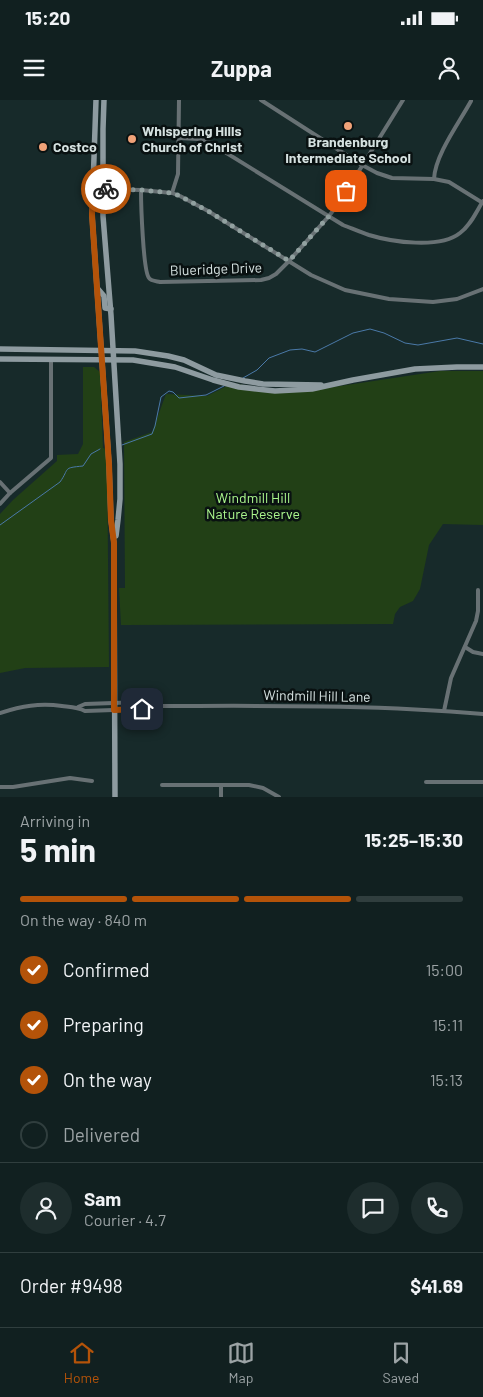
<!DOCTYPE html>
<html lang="en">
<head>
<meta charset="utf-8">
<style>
	body { margin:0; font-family:Barlow,sans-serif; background:#1e2d2d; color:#f1f3f6; height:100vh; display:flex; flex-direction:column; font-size:19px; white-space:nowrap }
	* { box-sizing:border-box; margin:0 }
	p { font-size:16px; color:#9ca3a5 }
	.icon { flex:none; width:28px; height:28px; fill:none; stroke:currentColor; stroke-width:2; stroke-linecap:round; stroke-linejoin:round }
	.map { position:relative; height:697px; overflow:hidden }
	.sheet { display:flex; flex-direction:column; background:#112020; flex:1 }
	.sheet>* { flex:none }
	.pin { position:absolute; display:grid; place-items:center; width:42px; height:42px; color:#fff; margin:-21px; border-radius:10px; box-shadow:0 2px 8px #0006 }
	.courier { position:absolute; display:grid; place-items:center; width:50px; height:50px; margin:-25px; border:4px solid #b45309; border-radius:50%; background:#fff; color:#222; box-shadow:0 1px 6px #0007 }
	.overview em { font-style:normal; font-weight:700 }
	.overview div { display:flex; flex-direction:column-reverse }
	.overview { display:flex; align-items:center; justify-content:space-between; height:85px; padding:0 20px }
	h1 { font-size:32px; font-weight:700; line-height:38px }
	.bar { display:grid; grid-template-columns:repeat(4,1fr); gap:8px 5px; align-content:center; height:60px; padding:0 20px }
	.bar i { height:6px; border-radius:4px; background:#303e3e }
	.bar .selected { background:#b45309 }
	.bar p { grid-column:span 4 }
	.line { display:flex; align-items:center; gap:12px; padding:0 20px; border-top:1px solid #303e3e }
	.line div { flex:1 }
	.round { display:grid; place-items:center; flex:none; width:52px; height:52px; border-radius:26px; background:#1e2d2d }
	ol { padding:0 20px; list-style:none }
	li { display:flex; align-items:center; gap:15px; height:55px }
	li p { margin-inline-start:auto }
	li .icon { padding:5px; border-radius:50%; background:#b45309; color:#fff; stroke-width:4 }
	li:last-child { color:#9ca3a5 }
	li i { width:28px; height:28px; border:2px solid #303e3e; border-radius:50% }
	.status { display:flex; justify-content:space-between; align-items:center; height:35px; padding:0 25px; background:#112020; direction:ltr }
	.status svg { height:14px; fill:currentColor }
	header { display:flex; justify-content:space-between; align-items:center; height:65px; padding:0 20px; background:#112020; font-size:22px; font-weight:700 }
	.menu { display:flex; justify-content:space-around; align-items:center; height:70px; border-top:1px solid #303e3e; background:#112020; font-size:14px; color:#9ca3a5 }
	.menu a { display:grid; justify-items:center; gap:2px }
	.menu .selected { color:#b45309 }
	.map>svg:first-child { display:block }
	.green { fill:#224016 }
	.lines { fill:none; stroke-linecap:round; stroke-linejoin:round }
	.stream { stroke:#4a79a8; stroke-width:1 }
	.street { stroke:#687174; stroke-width:4 }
	.secondary { stroke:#8e9ba0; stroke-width:5.5 }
	.done { stroke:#92a1a0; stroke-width:5; stroke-dasharray:0 9 }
	.route { stroke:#b45309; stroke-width:6 }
	.poi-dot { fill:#f0a278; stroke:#091111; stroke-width:2 }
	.labels { text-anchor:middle; stroke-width:5; stroke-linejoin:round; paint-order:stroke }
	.poi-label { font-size:14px; font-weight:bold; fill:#d5e1e0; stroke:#091111; text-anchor:start }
	.street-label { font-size:14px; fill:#d5e1e0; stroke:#091111 }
	.park-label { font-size:14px; fill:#abf68d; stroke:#091111 }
</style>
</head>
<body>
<div class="status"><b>15:20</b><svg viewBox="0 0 49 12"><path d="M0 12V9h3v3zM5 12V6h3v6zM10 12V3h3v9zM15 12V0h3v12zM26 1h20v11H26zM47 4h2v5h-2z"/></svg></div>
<header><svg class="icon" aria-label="menu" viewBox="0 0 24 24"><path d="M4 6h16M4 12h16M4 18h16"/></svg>Zuppa<svg class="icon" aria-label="person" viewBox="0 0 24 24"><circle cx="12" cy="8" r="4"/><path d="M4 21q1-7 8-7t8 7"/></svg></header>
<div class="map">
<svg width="483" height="697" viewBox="0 0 483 697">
	<rect width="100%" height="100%" fill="#172a2a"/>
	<!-- green -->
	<g class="green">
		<polygon points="83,267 94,267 100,272 103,348 107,349 109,567 25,568 0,573 0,414 13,400 57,361 57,355 78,354 83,344"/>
		<polygon points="440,271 483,271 483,425 443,424 429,445 420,489 413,501 400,507 395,514 393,524 121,525 119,488 125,488 124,342 152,332 166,294 207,296 233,283 272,290 307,291"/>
	</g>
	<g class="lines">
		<!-- stream -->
		<g class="stream">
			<polyline points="243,278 257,270 269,258 290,250 302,249 315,252 353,233 370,229 384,233 405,243 418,245 457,238 483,244"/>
			<polyline points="122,345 152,334 155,326 161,297 169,291 173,292 179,298 206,295 224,286"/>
			<path d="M 0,425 L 60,382 C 70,368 62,368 83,366 L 91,354 L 100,349"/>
		</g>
		<!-- street -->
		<g class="street">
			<polyline points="261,0 362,65 377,73 392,78 434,79 449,82 483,103"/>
			<path d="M 179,38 L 199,39 L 207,41 L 343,125 C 351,128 360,132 369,135 C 392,142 440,149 460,133 C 471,125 476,112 483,101"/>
			<path d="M 434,79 C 435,55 459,23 471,1"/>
			<polyline points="93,89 141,90 172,93 180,96 208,111 311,175 345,190 389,199 433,202 457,199 483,189"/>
			<path d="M 141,90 C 141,102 143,171 149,178 C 151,181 155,181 160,182 L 261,180 L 269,178 L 276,174 L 289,161 L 329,116 L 341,100 L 403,0"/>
			<polyline points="172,93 178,74 179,0"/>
			<polyline points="0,382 10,393"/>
			<polyline points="0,404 10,393 51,358 51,260"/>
			<polyline points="465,547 473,552 483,554"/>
			<polyline points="78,607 85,604 142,602 150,606"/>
			<polyline points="444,611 451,578 476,521 478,511 478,490"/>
			<path d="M 0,613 C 22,606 39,603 62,606 C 71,607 78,607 85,611 L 142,609 L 150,606 C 261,606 372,604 483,614"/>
			<polyline points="426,682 483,682"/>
			<polyline points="162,685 249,685 263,688 279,697"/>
			<polyline points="0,687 13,687 70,678 92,681"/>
			<polyline points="221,697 221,685"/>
		</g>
		<!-- secondary -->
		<g class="secondary">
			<polyline points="96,0 92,115 109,364 111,420 114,443 115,697"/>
			<polyline points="104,0 103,29 103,116 111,215 120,364 120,399 118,420 116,436"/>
			<polyline points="98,189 104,196 105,208 111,209"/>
			<polyline points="0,249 135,251 168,256 184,260 216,275 245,281 263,284 321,285"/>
			<polyline points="0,259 133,260 175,267 213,280 239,287 275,291 312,289 353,280 415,269 457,267 483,267"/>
		</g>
	</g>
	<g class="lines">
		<!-- done -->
		<polyline class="done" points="106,89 141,90 172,93 180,96 208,111 289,161 329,116 346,91"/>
		<!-- route -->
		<polyline class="route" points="106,89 93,89 92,115 109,364 111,420 114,443 114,610 142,609"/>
	</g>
	<!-- markers -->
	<g class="poi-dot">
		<circle cx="348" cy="26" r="5"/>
		<circle cx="132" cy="39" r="5"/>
		<circle cx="43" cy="47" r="5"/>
	</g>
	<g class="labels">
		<!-- poi labels -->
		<g class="poi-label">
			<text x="142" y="36">Whispering Hills<tspan x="142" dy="16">Church of Christ</tspan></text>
			<text x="348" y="47" text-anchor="middle">Brandenburg<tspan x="348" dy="16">Intermediate School</tspan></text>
			<text x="53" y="52">Costco</text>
		</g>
		<!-- street labels -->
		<g class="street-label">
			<text transform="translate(216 169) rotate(-2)" y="5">Blueridge Drive</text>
			<text transform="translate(317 596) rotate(1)" y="5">Windmill Hill Lane</text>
		</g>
		<!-- park labels -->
		<g class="park-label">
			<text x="253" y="403">Windmill Hill<tspan x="253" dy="16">Nature Reserve</tspan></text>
		</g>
	</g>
</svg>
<div class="pin" style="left:346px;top:91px;background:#ea580c"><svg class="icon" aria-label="bag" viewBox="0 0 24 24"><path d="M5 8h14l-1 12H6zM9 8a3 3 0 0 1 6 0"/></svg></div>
<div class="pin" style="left:142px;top:609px;background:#1f2937"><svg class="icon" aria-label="home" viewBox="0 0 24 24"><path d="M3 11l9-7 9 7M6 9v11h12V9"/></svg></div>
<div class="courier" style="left:106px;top:89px"><svg class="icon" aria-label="bike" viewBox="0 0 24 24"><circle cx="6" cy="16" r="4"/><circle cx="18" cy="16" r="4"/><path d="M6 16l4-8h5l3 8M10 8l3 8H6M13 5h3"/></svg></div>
</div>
<section class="sheet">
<div class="overview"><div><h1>5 min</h1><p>Arriving in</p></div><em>15:25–15:30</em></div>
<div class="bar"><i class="selected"></i><i class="selected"></i><i class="selected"></i><i></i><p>On the way · 840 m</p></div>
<ol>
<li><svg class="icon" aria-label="check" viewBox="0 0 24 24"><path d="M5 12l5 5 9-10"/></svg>Confirmed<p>15:00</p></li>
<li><svg class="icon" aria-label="check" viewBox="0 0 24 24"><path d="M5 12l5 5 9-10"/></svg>Preparing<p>15:11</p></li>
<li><svg class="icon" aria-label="check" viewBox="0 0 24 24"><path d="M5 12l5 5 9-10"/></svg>On the way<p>15:13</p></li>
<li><i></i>Delivered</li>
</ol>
<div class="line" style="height:90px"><a class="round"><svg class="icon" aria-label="person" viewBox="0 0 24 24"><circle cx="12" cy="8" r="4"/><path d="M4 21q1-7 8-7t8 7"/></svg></a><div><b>Sam</b><p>Courier · 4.7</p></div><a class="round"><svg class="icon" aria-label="chat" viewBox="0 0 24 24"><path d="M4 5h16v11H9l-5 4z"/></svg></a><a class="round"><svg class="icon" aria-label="phone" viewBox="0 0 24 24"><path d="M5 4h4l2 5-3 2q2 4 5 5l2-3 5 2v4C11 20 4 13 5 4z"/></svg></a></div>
<div class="line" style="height:65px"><div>Order #9498</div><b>$41.69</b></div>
</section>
<nav class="menu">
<a class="selected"><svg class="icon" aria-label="home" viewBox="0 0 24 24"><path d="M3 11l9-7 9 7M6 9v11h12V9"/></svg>Home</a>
<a><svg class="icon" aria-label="map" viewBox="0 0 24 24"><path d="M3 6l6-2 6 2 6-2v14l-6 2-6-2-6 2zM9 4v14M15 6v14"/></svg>Map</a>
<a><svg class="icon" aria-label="saved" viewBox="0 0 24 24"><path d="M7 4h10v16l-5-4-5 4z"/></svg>Saved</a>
</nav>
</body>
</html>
